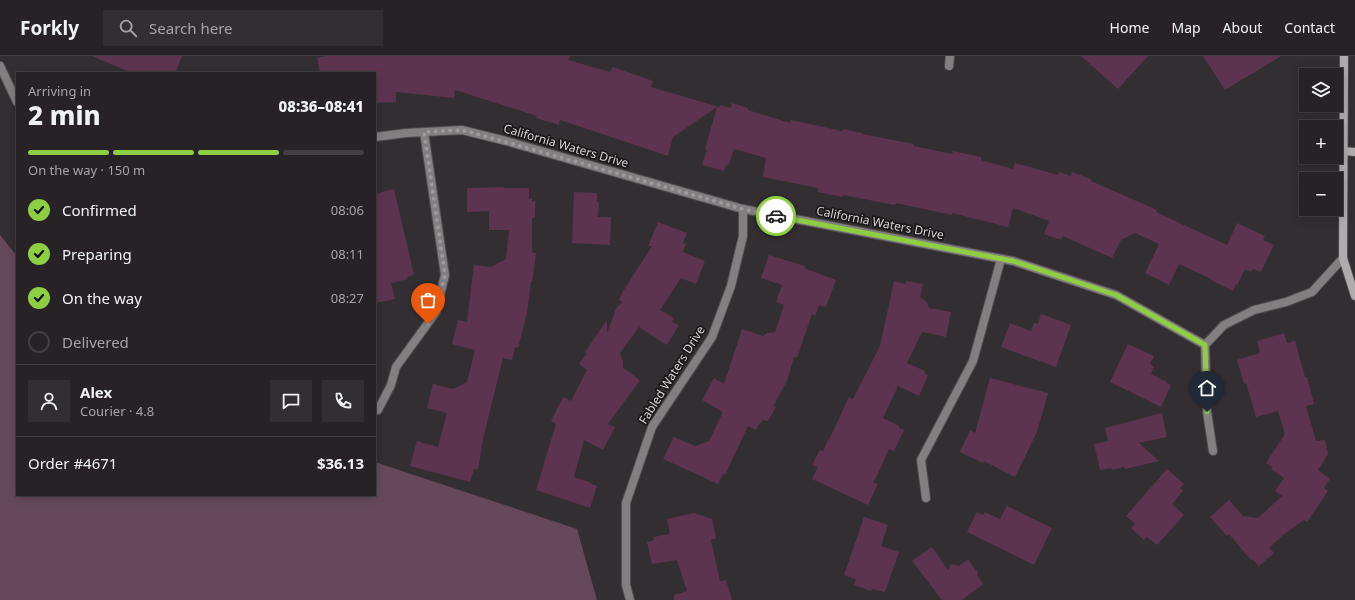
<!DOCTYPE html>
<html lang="en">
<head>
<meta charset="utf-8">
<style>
	body { margin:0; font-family:"Noto Sans",sans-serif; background:#322f32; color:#f1f3f6; height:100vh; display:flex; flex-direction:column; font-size:15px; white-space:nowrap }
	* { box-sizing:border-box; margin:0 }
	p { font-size:13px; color:#a4a4a7 }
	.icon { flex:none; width:22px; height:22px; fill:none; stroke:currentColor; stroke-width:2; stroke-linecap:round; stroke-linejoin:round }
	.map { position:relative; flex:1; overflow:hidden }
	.details { position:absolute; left:16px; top:16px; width:360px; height:424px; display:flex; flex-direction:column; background:#262225; border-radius:0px; box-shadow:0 2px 10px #0003,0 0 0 1px #423f42 }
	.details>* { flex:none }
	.fabs { position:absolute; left:1299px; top:12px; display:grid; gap:8px }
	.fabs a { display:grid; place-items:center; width:44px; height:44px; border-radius:0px; background:#262225; box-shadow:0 2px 10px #0003,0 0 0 1px #423f42; font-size:20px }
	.pin { position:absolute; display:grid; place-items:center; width:34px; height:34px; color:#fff; margin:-41px -17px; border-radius:50% 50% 50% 0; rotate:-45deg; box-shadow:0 0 4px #0007 }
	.pin .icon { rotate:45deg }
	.courier { position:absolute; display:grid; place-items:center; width:40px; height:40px; margin:-20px; border:3px solid #8ece43; border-radius:50%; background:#fff; color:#222; box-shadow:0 1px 5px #0007 }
	.overview em { font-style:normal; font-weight:800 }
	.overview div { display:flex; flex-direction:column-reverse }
	.overview { display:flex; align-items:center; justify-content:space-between; height:68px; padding:0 12px }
	h1 { font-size:26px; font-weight:800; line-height:30px }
	.bar { display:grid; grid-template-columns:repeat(4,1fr); gap:6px 4px; align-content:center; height:48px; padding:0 12px }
	.bar i { height:5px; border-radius:3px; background:#423f42 }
	.bar .on { background:#8ece43 }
	.bar p { grid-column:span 4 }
	.line { display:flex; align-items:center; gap:10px; padding:0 12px; border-top:1px solid #423f42 }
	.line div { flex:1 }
	.round { display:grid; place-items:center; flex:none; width:42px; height:42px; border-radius:0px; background:#322f32 }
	ol { padding:0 12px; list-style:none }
	li { display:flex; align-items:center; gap:12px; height:44px }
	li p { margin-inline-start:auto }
	li .icon { padding:4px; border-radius:50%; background:#8ece43; color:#111; stroke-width:4 }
	li:last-child { color:#a4a4a7 }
	li i { width:22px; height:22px; border:2px solid #423f42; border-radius:50% }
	header { display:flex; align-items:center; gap:24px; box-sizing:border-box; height:56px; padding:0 20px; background:#262225; border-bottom:1px solid #423f42 }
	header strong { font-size:19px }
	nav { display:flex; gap:22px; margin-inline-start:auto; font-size:14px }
	.search { width:280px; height:36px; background:#322f32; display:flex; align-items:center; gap:10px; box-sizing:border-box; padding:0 14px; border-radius:0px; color:#a4a4a7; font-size:15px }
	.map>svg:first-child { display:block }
	.green { fill:#65495b }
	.building { fill:#5d3450 }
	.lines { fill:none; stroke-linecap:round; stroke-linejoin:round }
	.lane-casing { stroke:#514c4f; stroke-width:10 }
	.street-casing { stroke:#514c4f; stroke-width:10 }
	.secondary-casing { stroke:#514c4f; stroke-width:10 }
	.lane { stroke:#827f81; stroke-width:8 }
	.street { stroke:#827f81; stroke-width:8 }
	.secondary { stroke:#b0acae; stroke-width:8 }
	.done { stroke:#9e999c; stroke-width:4; stroke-dasharray:0 7.2 }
	.route { stroke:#8ece43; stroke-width:5 }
	.labels { text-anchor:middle; stroke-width:3.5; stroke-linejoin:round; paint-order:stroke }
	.street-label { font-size:12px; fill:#d7d3d5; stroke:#191718 }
</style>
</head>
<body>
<header>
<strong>Forkly</strong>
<div class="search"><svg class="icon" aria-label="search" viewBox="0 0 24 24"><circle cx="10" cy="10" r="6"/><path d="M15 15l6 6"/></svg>Search here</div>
<nav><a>Home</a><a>Map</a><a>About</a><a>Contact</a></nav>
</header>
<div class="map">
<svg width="1355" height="544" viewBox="0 0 1355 544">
	<rect width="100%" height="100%" fill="#332e31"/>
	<!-- green -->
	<polygon class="green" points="0,179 17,200 17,439 375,439 375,406 577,473 597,544 0,544"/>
	<!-- building -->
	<g class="building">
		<polygon points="92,0 182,0 175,17 132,17"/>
		<polygon points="326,0 570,0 568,4 610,16 613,11 653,25 651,31 719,51 720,49 731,52 732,47 748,52 748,54 790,67 791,64 842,75 843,73 862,77 862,78 914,88 914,90 952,98 953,95 981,101 981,104 1013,113 1015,107 1058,119 1059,116 1071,120 1072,116 1091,123 1091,125 1157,154 1156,156 1227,189 1237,167 1265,180 1263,184 1274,189 1261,216 1253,213 1251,216 1245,213 1237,229 1236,228 1233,235 1211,224 1211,223 1179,208 1169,229 1145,217 1159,188 1135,177 1121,184 1112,202 1063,180 1061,184 1044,178 1049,165 1013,152 1008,171 952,157 952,159 896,147 895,149 843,139 843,141 818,136 818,132 763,121 766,102 734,93 729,108 725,110 724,115 702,109 707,94 705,93 717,51 673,81 668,100 560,64 559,69 536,62 537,60 455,34 454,42 396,36 396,46 375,47 375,17 320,17 317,2"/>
		<polygon points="1081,0 1148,0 1118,33"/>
		<polygon points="1203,0 1281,0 1225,34"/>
		<polygon points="504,131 504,132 529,132 529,143 532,143 532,145 535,145 535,162 532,162 532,196 536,197 534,213 532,226 531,225 527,257 518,292 515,291 512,304 503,302 483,383 478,414 474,413 470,426 410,410 417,385 438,391 447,357 427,352 433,328 453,333 467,326 475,294 452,288 458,264 467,266 474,209 491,211 506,203 509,174 489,174 489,155 467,156 467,132"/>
		<polygon points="394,133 414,219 407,221 408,223 391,227 395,243 375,247 375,190 377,189 375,183 375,138"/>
		<polygon points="574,136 597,137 597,146 599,146 598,161 611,161 610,189 572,187"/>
		<polygon points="658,166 687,177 683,187 686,188 683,196 705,205 696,228 681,222 660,254 674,262 672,266 679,269 667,289 639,271 620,297 623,305 623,312 640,324 608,368 615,371 603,394 584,384 574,421 592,427 591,428 597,430 590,452 536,434 556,368 551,365 563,341 571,345 587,314 579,308 587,297 585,296 607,264 607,277 616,253 622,246 619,244 622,237 652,190 648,190"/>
		<polygon points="769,199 805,210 804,212 836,224 826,251 819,249 815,260 812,258 797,302 794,301 787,325 773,350 776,351 768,365 762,364 756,374 748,370 725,419 723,418 718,428 663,403 674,381 695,390 709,385 723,356 702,344 714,322 724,328 742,273 763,280 767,277 775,276 784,249 776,246 782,229 761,222"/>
		<polygon points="894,225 905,228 906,225 923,228 920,241 927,246 929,252 951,256 946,281 922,276 907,307 925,315 924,317 928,319 919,340 898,330 883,362 899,370 899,372 904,374 894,395 889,393 877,420 873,426 878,428 868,449 812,423 818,411 812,409 820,394 823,395 828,384 829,384 849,341 853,343 880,290"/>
		<polygon points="1041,258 1071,269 1056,311 1001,291 1010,267 1031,275 1034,267 1038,268"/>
		<polygon points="1284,277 1287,287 1295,285 1305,321 1307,321 1314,348 1306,350 1316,385 1325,384 1328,398 1318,414 1330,423 1324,432 1328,435 1307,466 1304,464 1283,479 1269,492 1274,497 1259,510 1252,503 1251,504 1229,478 1227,480 1210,461 1229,444 1243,460 1258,462 1282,440 1275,435 1284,422 1271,413 1273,411 1266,407 1285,378 1278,355 1256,361 1246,327 1244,328 1237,304 1260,297 1257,285"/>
		<polygon points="1128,288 1154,300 1150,308 1154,311 1151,318 1167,326 1166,327 1171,329 1161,351 1110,326"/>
		<polygon points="990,322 1048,337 1037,376 1015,421 984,405 983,407 960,396 970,374 975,377"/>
		<polygon points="1162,357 1167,381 1139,387 1159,405 1125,413 1124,411 1112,414 1111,412 1100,414 1094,388 1108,385 1105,372"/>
		<polygon points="1167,413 1184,428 1180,432 1183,435 1172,448 1184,459 1157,489 1147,481 1144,484 1131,472 1135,468 1126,460"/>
		<polygon points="1007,450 1052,472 1034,509 967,476 977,456 983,459 985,456 1000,463"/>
		<polygon points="694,457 712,463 716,482 711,484 720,525 726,524 732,544 674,544 674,539 687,535 677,504 652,508 647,486 652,485 654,484 653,481 670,478 667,463"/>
		<polygon points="864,461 888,469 881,490 899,496 885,536 872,533 871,535 854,529 856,523 844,519"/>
		<polygon points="932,491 948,514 951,508 959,510 968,503 978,517 977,519 983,528 962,544 942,544 912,505"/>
	</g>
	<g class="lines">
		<defs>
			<polyline id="lane" points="1205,289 1224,269 1254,254 1286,246 1312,236 1343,202"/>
			<g id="street">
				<polyline points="0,10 17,46"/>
				<polyline points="949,10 950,0"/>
				<polyline points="375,81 406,77 462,74 506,85 743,153 1013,205 1116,239 1205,289 1207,356 1213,395"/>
				<polyline points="378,354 391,329 396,311 436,256 445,219 424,76"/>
				<polyline points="926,442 921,404 973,305 1001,203"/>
				<polyline points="630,544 626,529 626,447 652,371 712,281 731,230 743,180 743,153"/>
			</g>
			<g id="secondary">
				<polyline points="1344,0 1343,202 1355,240"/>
				<polyline points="1343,95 1355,96"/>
			</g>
		</defs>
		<!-- lane casing -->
		<use href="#lane" class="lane-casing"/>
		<!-- street casing -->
		<use href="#street" class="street-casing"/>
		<!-- secondary casing -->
		<use href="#secondary" class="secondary-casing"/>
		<!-- lane -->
		<use href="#lane" class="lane"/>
		<!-- street -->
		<use href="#street" class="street"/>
		<!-- secondary -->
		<use href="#secondary" class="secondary"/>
	</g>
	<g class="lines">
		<!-- done -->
		<polyline class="done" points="428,268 436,256 445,219 424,76 462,74 506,86 743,153 776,160"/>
		<!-- route -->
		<polyline class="route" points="776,160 1013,205 1116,239 1205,289 1207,356"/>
	</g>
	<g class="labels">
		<!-- street labels -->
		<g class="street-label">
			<text transform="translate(566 90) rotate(16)" y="4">California Waters Drive</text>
			<text transform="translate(880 167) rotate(11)" y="4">California Waters Drive</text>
			<text transform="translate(672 319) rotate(-58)" y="4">Fabled Waters Drive</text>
		</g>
	</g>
</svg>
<div class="fabs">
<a><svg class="icon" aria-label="layers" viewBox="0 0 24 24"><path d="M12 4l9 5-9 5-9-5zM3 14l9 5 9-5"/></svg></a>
<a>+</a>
<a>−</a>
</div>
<div class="pin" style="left:428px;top:268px;background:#ea580c"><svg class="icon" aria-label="bag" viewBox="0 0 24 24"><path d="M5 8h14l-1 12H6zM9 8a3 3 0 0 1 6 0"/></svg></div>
<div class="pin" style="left:1207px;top:356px;background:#1f2937"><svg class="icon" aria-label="home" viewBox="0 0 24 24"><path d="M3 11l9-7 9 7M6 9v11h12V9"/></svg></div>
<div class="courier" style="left:776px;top:160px"><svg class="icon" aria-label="car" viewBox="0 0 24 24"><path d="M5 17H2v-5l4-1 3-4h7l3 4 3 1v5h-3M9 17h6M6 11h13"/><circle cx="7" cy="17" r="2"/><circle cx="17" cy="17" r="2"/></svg></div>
<section class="details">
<div class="overview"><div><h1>2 min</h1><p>Arriving in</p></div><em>08:36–08:41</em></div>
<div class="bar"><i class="on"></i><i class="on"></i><i class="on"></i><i></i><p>On the way · 150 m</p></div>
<ol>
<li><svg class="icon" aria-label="check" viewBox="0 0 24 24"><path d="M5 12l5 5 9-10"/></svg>Confirmed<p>08:06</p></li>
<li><svg class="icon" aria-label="check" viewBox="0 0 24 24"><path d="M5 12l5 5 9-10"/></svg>Preparing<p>08:11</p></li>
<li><svg class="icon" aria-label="check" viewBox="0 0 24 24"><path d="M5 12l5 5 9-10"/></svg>On the way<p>08:27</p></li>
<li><i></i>Delivered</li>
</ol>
<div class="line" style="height:72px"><a class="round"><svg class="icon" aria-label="person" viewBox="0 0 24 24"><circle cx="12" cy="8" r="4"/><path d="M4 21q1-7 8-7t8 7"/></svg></a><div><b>Alex</b><p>Courier · 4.8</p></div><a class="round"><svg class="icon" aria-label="chat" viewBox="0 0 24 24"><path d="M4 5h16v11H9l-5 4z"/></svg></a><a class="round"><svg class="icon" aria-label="phone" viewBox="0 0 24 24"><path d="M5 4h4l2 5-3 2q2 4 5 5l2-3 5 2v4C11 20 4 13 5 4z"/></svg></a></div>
<div class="line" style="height:52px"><div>Order #4671</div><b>$36.13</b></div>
</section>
</div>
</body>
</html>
